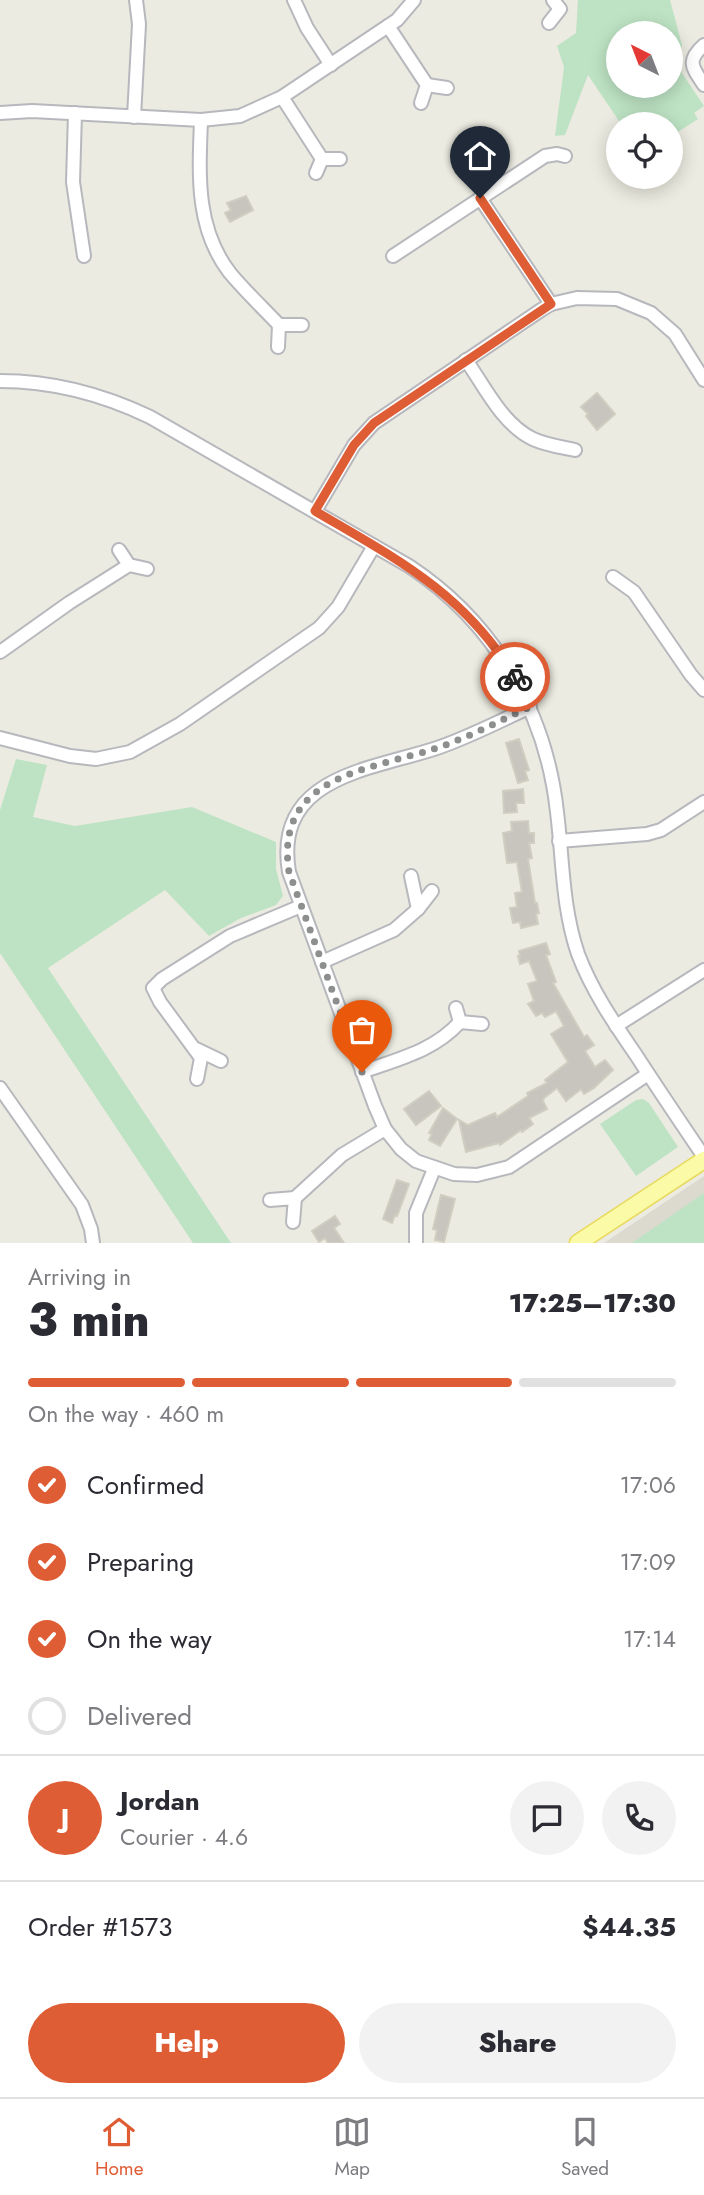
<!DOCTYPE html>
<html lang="en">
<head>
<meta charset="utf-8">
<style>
	body { margin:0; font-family:Jost,sans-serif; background:#f2f2f3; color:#2b2b33; height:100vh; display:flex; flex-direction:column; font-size:26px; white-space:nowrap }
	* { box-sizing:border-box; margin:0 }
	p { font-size:23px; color:#7c7c81 }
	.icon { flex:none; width:38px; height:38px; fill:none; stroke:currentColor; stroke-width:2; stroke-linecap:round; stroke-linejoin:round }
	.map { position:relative; height:1243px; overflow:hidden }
	.sheet { display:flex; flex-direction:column; background:#fff; flex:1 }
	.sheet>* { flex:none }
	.needle { width:46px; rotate:318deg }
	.buttons { position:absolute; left:606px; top:21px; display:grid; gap:14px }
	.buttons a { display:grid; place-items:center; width:77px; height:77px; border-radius:50%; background:#fff; box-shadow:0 4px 18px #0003; font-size:35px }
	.pin { position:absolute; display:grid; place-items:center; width:60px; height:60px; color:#fff; margin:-72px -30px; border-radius:50% 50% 50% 0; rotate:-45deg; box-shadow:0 0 7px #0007 }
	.pin .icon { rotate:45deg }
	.courier { position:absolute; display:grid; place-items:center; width:70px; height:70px; margin:-35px; border:5px solid #df5d34; border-radius:50%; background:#fff; color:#222; box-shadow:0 2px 9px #0007 }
	.summary em { font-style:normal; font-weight:800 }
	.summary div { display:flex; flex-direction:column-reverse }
	.summary { display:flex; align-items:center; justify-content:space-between; height:119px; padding:0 28px }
	h1 { font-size:46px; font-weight:800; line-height:52px }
	.bar { display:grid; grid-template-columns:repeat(4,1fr); gap:10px 7px; align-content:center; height:84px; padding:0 28px }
	.bar i { height:9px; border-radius:5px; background:#e1e1e2 }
	.bar .active { background:#df5d34 }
	.bar p { grid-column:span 4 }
	.line { display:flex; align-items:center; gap:18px; padding:0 28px; border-top:2px solid #e1e1e2 }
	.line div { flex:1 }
	.round { display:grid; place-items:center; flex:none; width:74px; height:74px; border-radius:37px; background:#f2f2f3 }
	ol { padding:0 28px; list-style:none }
	li { display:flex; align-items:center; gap:21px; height:77px }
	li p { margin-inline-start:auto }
	li .icon { padding:7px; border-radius:50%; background:#df5d34; color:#fff; stroke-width:4 }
	li:last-child { color:#7c7c81 }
	li i { width:38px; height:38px; border:4px solid #e1e1e2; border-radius:50% }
	.action { display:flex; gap:14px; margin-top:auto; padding:14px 28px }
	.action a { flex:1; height:80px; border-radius:42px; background:#df5d34; color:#fff; font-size:28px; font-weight:800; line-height:80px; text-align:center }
	.action a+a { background:#f2f2f3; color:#2b2b33 }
	.dock { display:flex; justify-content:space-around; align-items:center; height:98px; border-top:2px solid #e1e1e2; background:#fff; font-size:19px; color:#7c7c81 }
	.dock a { display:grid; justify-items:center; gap:4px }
	.dock .active { color:#df5d34 }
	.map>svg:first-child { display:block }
	.education { fill:#dcdacf }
	.green { fill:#bee3c4; fill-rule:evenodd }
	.building { fill:#c7c5be; stroke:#d0cec0; stroke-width:2 }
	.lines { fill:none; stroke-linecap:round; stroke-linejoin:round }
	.minor-casing { stroke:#b7b8bd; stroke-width:16 }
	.major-casing { stroke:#e9d95d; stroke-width:19 }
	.minor { stroke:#fff; stroke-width:12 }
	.major { stroke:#fafaa7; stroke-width:16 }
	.done { stroke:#8d8e8e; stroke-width:7; stroke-dasharray:0 12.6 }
	.route { stroke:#df5d34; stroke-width:9 }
</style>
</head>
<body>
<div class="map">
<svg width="704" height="1243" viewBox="0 0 704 1243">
	<rect width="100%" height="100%" fill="#ecebe1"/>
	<!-- education -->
	<polygon class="education" points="704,1176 704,1243 604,1243"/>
	<!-- green -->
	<g class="green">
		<path d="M 578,0 L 670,0 L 682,45 L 678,67 L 704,106 L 694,113 L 698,119 L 670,137 L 670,124 L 621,124 L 588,75 L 565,135 L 555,136 L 564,67 L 557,46 L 576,33 ZM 670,33 L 670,86 L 618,86 L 618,33 Z"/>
		<polygon points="16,759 47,765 33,817 75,826 192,807 276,842 276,869 283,896 276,905 241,918 209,936 165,890 48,968 231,1243 193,1243 0,953 0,810"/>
		<polygon points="643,1099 649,1103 678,1147 636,1176 600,1124 636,1100"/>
		<polygon points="704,1193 704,1243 632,1243"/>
	</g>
	<!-- building -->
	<g class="building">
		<polygon points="246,196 253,210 230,222 225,213 231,210 227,203"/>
		<polygon points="597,393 615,414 597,430 586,416 588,414 581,407"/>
		<polygon points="519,739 529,770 525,771 528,780 518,783 506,743"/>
		<polygon points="523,789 524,803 516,803 517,812 504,813 503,791"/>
		<polygon points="528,821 529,833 534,833 534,843 529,843 532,858 528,859 535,903 537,903 539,913 536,914 538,924 521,928 520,922 513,923 510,908 517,907 515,893 522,892 517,862 507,863 503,833 512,831 511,822"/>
		<polygon points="546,943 550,954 546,955 556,982 553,983 584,1037 587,1035 594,1045 585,1051 595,1067 605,1060 613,1070 594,1088 584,1094 581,1089 566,1101 557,1088 544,1098 543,1101 547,1109 529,1118 533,1124 522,1132 521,1130 500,1145 499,1143 466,1152 459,1120 468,1125 495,1113 497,1117 528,1096 527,1093 547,1083 545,1080 568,1062 551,1034 564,1026 556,1011 545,1017 542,1013 536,1016 528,1004 534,1001 528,984 537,981 529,961 520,964 518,956 520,956 519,951"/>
		<polygon points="429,1091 441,1106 416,1125 404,1109"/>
		<polygon points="443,1108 457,1119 440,1146 429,1140 432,1134 429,1133"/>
		<polygon points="397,1180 409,1184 397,1216 395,1215 392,1223 383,1219"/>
		<polygon points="441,1195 455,1199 444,1242 435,1240 437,1230 433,1229"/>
		<polygon points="335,1216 340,1224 334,1228 344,1243 328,1243 325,1238 319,1242 312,1231"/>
	</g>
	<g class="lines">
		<defs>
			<g id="minor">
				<polyline points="294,0 307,28 331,65"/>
				<polyline points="549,23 560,9 553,0"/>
				<polyline points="388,26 427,85"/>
				<path d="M 704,45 C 686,61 692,67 704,85"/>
				<polyline points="282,97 322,159"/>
				<polyline points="421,103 427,85 447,88"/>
				<polyline points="0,113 32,111 201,120 240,116 282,97 397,20 414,0"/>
				<polyline points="75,113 73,182 84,256"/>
				<polyline points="134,117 139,24 136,0"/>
				<path d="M 201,120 C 199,174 195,228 230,273 C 245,291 263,308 279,325"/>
				<polyline points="316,173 322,159 340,159"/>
				<polyline points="480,198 551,304"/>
				<polyline points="393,256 545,156 557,154 565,156"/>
				<polyline points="278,347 279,325 302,325"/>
				<path d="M 466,360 C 485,387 502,424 533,439 C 546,445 561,447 575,450"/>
				<path d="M 0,381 C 53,381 102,394 150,417 L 409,566 C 494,622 546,711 557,812 C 563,860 562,907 578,954 C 592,991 614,1023 636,1055 C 658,1089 681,1123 704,1157"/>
				<polyline points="315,511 354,445 374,423 541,310 551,304 577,298 617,299 651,313 675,334 704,380"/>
				<polyline points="119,550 129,565 147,569"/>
				<polyline points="613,577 634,592 691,675 704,690"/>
				<polyline points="0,652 69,603 129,565"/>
				<path d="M 530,707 C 500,721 469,737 437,748 C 371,770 273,776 289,872 L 375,1106 L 385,1129 L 401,1149 L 416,1161 L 454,1174 L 477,1175 L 509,1167 L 648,1074"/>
				<polyline points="0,738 70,756 96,759 130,752 180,724 319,628 338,607 374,546"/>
				<polyline points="559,841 647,834 661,830 704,802"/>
				<polyline points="411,876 418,909"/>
				<polyline points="322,962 394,930 418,909 432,891"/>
				<polyline points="456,1008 460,1022 482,1024"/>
				<polyline points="616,1026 704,970"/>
				<polyline points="196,1049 221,1061"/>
				<path d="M 362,1072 C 398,1059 434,1051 460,1022"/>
				<polyline points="197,1079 201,1058 160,1002 153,988 162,979 230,936 301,906"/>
				<polyline points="0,1088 82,1205 91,1229 93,1243"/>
				<polyline points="295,1198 342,1155 385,1129"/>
				<polyline points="270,1200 295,1198 293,1222"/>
				<polyline points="416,1243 416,1213 434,1169"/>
			</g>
			<polyline id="major" points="578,1243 704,1160"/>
		</defs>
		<!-- minor casing -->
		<use href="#minor" class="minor-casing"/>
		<!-- major casing -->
		<use href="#major" class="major-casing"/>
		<!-- minor -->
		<use href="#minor" class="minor"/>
		<!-- major -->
		<use href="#major" class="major"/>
	</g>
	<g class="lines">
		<!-- done -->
		<path class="done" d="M 362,1072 L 289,872 C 274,775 370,770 437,748 C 469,737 499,721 530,707 L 515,677"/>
		<!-- route -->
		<path class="route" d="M 480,198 L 551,304 L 374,423 L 354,445 L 315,511 C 397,559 464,593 515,677"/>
	</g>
</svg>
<div class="buttons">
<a><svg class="needle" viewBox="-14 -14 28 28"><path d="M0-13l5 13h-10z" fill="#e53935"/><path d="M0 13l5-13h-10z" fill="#7c7c81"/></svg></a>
<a><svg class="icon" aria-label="locate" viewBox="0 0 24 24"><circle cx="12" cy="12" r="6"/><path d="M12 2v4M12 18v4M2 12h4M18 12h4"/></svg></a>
</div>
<div class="pin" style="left:362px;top:1072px;background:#ea580c"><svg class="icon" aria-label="bag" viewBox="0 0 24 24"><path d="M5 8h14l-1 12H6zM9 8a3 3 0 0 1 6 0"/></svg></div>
<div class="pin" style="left:480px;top:198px;background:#1f2937"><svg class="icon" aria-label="home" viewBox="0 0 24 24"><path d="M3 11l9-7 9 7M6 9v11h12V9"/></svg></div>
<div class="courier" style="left:515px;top:677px"><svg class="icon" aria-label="bike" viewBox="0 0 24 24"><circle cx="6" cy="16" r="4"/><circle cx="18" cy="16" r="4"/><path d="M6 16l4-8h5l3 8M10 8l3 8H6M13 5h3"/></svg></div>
</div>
<section class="sheet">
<div class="summary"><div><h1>3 min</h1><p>Arriving in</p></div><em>17:25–17:30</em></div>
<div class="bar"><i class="active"></i><i class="active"></i><i class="active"></i><i></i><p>On the way · 460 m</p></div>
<ol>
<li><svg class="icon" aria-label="check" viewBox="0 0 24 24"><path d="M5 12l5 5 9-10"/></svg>Confirmed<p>17:06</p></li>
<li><svg class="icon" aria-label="check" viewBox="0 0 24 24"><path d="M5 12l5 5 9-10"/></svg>Preparing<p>17:09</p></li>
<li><svg class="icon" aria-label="check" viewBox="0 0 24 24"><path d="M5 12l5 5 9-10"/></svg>On the way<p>17:14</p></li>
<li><i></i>Delivered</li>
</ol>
<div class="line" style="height:126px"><b class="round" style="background:#df5d34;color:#fff">J</b><div><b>Jordan</b><p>Courier · 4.6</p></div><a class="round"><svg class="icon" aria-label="chat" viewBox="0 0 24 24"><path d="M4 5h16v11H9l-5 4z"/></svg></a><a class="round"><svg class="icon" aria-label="phone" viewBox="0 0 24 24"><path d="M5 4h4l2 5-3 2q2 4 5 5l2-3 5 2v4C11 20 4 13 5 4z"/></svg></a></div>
<div class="line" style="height:91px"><div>Order #1573</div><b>$44.35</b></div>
<div class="action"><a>Help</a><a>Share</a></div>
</section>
<nav class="dock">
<a class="active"><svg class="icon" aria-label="home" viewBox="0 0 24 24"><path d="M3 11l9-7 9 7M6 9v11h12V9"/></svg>Home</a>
<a><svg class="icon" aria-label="map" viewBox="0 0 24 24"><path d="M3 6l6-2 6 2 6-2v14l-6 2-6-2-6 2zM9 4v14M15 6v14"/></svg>Map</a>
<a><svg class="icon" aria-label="saved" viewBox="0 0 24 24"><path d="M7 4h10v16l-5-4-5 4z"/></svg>Saved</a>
</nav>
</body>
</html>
